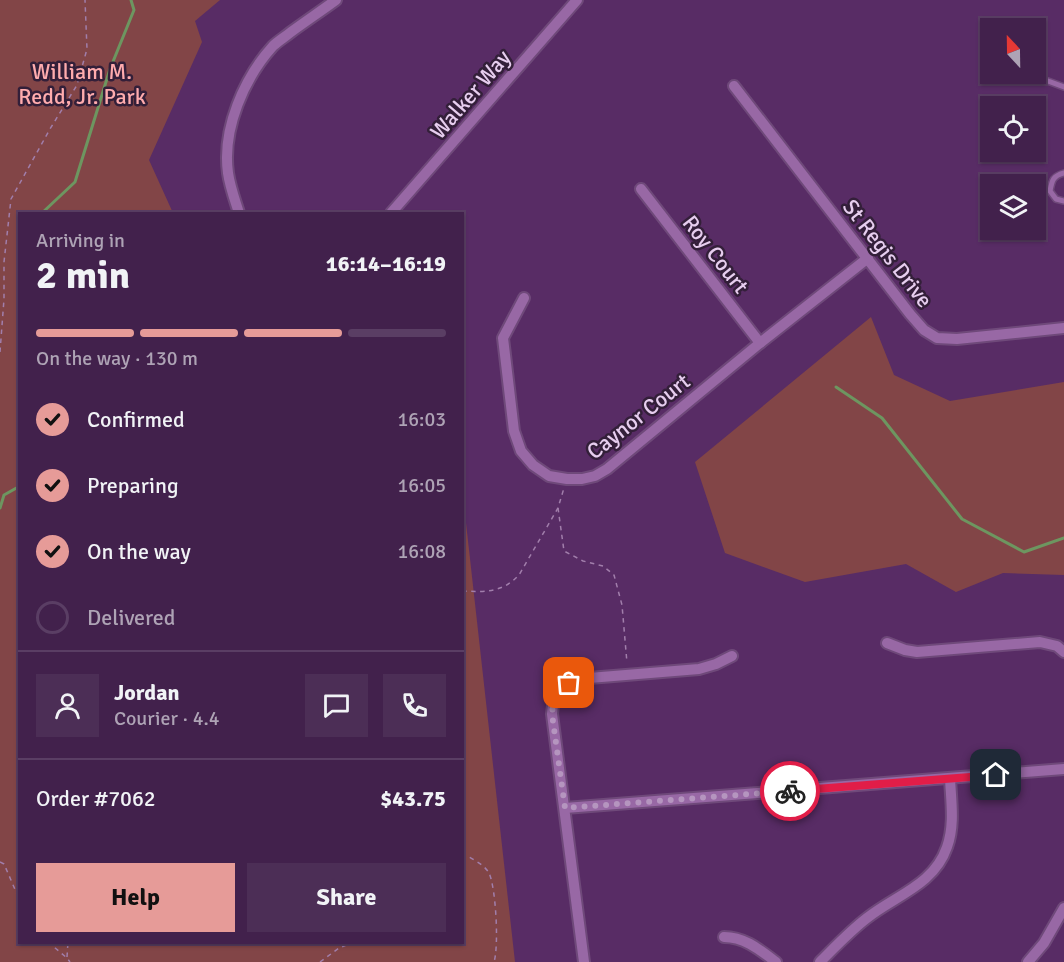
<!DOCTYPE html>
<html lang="en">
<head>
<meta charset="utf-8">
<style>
	body { margin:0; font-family:Signika,sans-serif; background:#4c2e56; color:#f1f3f6; height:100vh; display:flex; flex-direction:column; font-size:22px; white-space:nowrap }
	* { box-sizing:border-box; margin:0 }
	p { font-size:20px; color:#aea3b5 }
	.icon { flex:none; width:33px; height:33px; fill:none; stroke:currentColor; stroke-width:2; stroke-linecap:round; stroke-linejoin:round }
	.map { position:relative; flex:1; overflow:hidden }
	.details { position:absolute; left:18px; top:212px; width:446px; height:732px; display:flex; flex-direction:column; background:#42214c; border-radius:0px; box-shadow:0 2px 4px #0004,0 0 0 2px #5a3e64 }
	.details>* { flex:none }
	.needle { width:39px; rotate:338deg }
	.controls { position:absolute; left:980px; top:18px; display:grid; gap:12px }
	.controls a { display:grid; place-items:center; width:66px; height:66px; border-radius:0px; background:#42214c; box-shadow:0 2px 4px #0004,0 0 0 2px #5a3e64; font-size:30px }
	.pin { position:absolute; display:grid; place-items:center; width:51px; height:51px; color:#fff; margin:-26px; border-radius:12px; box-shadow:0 3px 9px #0006 }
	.courier { position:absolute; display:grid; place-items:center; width:60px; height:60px; margin:-30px; border:4px solid #e11d48; border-radius:50%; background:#fff; color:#222; box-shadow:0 2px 8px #0007 }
	.overview em { font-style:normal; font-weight:700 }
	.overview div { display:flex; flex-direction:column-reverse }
	.overview { display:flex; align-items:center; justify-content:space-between; height:102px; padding:0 18px }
	h1 { font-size:39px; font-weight:700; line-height:45px }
	.bar { display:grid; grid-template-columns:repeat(4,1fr); gap:9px 6px; align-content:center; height:72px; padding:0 18px }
	.bar i { height:8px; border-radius:4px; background:#5a3e64 }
	.bar .current { background:#e69b98 }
	.bar p { grid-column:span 4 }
	.line { display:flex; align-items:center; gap:15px; padding:0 18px; border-top:2px solid #5a3e64 }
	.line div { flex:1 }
	.round { display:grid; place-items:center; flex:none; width:63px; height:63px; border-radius:0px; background:#4c2e56 }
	ol { padding:0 18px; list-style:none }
	li { display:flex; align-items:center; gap:18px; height:66px }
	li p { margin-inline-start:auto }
	li .icon { padding:6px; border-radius:50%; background:#e69b98; color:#111; stroke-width:4 }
	li:last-child { color:#aea3b5 }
	li i { width:33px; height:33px; border:3px solid #5a3e64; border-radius:50% }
	.button { display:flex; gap:12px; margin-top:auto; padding:12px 18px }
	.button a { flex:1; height:69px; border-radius:0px; background:#e69b98; color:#111; font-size:24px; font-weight:700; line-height:69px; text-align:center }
	.button a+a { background:#4c2e56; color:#f1f3f6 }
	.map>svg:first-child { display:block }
	.green { fill:#824547 }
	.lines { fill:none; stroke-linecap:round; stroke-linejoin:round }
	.stream { stroke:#6d9660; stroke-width:3 }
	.service-casing { stroke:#6f497a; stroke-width:8 }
	.minor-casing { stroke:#6f497a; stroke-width:14 }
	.path { stroke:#a17eab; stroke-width:1.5; stroke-dasharray:4.5 4.5; stroke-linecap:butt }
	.service { stroke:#9868a5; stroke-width:5 }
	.minor { stroke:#9868a5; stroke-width:10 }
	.done { stroke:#b595bf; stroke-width:6; stroke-dasharray:0 10.8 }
	.route { stroke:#e11d48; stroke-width:8 }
	.labels { text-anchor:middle; stroke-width:5; stroke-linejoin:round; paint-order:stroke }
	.park-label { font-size:22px; fill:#ffacae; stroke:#331f39 }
	.street-label { font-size:22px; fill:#e7ceef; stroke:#331f39 }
</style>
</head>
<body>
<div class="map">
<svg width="1064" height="962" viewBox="0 0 1064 962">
	<rect width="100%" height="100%" fill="#582c65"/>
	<!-- green -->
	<g class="green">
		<polygon points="0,0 220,0 195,21 202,42 149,160 173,213 20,213 20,942 462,942 462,487 515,962 0,962"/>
		<polygon points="871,317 894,375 950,401 1064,382 1064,575 1003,573 956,592 906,564 805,582 725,553 695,462"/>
	</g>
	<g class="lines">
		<!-- stream -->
		<g class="stream">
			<polyline points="42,213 75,182 110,69 134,10 131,0"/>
			<polyline points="20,278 18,313 20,327"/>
			<polyline points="836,387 882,418 962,519 1024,552 1064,538"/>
			<polyline points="20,455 20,458"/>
			<polyline points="0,508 4,495 20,486"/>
		</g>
		<defs>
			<g id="service">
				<polyline points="1029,74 1064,87"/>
				<path d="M 1064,173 C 1053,176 1052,180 1050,191 L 1056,199 L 1064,201"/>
			</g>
			<g id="minor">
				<polyline points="734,86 910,314 924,330 937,338 957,339 1064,328"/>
				<polyline points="641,189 760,343"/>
				<path d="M 239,213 C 235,200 230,187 228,173 C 222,129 244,78 273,46 C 278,41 285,37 291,32 C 306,21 321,11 336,0"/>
				<polyline points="391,213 577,0"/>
				<polyline points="524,298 503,338 514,431 521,451 533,465 549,476 567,479 582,479 595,476 607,469 760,343 868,258"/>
				<polyline points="887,643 905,650 917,652 1040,642 1057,646 1064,652"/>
				<polyline points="565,808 1064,769"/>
				<path d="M 724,937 C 745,937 760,950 776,962"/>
				<path d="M 584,962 L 552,714 C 553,696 561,686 577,679 L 699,669 L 716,664 L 732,656"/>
				<path d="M 820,962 C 835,947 850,931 867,918 C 896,895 934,885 947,847 C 955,825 951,801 950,778"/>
				<polyline points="1028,962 1044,943 1064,908"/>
			</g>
		</defs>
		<!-- service casing -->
		<use href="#service" class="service-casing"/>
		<!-- minor casing -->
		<use href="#minor" class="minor-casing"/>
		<!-- path -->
		<g class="path">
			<polyline points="0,352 4,299 4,262 11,199 50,129 77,85 87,49 85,0"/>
			<polyline points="558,508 564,551 583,561 603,566 614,575 622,605 627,663"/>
			<path d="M 462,591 C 485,592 502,593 519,575 L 558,508 L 564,488"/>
			<path d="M 462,853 C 470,858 484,864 489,873 C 496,888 499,946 494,962"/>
			<polyline points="0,862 4,864 20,901"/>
			<polyline points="48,942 67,958 70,962"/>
			<polyline points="67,957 68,942"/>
			<polyline points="320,962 339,948 354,942"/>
		</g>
		<!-- service -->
		<use href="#service" class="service"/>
		<!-- minor -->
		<use href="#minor" class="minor"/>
	</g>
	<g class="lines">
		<!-- done -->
		<path class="done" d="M 569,683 C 557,692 553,700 552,714 L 565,808 L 790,791"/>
		<!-- route -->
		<polyline class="route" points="790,791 996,775"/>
	</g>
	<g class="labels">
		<!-- park labels -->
		<g class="park-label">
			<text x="82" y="79">William M.<tspan x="82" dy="25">Redd, Jr. Park</tspan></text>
		</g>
		<!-- street labels -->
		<g class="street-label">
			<text transform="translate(470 94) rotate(-49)" y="8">Walker Way</text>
			<text transform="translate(888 253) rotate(52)" y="8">St Regis Drive</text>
			<text transform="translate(716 254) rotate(52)" y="8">Roy Court</text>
			<text transform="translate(638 416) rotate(-38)" y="8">Caynor Court</text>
		</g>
	</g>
</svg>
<div class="controls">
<a><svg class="needle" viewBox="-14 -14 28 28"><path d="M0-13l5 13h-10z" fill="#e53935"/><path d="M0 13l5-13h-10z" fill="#aea3b5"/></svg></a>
<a><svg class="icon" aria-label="locate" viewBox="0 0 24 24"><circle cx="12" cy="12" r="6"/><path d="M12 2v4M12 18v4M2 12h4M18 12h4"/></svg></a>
<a><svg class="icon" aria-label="layers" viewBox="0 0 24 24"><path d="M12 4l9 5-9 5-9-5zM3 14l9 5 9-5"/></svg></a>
</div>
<div class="pin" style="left:569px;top:683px;background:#ea580c"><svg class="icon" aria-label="bag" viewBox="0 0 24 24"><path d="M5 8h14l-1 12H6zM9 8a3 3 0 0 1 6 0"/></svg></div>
<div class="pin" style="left:996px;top:775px;background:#1f2937"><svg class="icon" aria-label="home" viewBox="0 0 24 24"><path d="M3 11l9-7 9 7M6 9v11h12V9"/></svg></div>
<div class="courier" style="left:790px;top:791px"><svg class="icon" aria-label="bike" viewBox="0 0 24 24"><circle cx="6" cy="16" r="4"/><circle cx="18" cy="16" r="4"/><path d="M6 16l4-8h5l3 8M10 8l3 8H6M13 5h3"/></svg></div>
<section class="details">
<div class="overview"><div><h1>2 min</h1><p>Arriving in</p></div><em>16:14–16:19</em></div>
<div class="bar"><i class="current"></i><i class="current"></i><i class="current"></i><i></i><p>On the way · 130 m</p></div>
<ol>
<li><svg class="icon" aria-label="check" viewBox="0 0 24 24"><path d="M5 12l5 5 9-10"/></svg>Confirmed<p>16:03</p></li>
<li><svg class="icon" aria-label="check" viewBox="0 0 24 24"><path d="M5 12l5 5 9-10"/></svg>Preparing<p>16:05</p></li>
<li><svg class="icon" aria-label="check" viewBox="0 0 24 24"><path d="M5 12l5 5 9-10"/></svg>On the way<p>16:08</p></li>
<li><i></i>Delivered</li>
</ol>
<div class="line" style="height:108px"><a class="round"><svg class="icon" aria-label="person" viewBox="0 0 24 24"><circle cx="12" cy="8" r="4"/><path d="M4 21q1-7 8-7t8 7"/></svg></a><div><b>Jordan</b><p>Courier · 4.4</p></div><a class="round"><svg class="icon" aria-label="chat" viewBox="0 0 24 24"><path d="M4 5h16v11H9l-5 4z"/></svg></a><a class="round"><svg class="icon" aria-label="phone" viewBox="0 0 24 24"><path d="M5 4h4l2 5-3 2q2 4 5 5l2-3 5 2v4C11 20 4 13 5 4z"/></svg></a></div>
<div class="line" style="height:78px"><div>Order #7062</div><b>$43.75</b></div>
<div class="button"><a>Help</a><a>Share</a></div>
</section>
</div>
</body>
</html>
